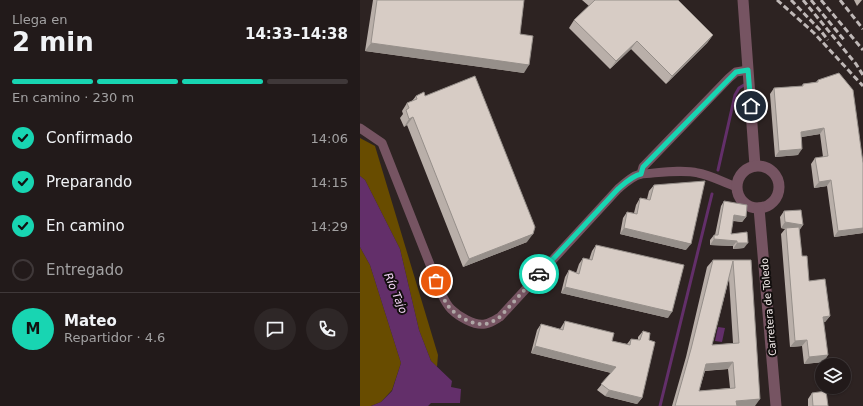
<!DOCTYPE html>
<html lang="es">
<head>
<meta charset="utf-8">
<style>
	body { margin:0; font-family:"DejaVu Sans",sans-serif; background:#2e2727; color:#f1f3f6; height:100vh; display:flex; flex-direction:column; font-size:15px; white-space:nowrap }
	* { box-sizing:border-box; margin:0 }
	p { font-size:13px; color:#a2a1a2 }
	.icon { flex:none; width:22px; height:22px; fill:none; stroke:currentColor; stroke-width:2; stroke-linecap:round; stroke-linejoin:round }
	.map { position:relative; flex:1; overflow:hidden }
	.panel { display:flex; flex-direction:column; background:#221a1a; width:360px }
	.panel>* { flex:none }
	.controls { position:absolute; left:455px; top:358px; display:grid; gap:8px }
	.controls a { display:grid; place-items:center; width:36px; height:36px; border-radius:50%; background:#221a1a; box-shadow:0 1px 3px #0004,0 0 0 1px #3f3839; font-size:20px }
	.pin { position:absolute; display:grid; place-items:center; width:34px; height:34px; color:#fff; margin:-17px; border:2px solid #fff; border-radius:50%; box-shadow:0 1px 4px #0007 }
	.courier { position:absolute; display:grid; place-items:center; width:40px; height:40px; margin:-20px; border:3px solid #18d5b2; border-radius:50%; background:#fff; color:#222; box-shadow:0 1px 5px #0007 }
	.head em { font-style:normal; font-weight:700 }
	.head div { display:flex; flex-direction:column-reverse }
	.head { display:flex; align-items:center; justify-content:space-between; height:68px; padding:0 12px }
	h1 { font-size:26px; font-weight:700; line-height:30px }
	.bar { display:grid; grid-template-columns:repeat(4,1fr); gap:6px 4px; align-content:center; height:48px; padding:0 12px }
	.bar i { height:5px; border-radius:3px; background:#3f3839 }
	.bar .selected { background:#18d5b2 }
	.bar p { grid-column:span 4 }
	.line { display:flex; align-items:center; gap:10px; padding:0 12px; border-top:1px solid #3f3839 }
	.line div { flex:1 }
	.round { display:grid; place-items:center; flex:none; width:42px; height:42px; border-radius:21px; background:#2e2727 }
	ol { padding:0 12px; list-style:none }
	li { display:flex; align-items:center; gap:12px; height:44px }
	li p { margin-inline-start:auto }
	li .icon { padding:4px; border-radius:50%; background:#18d5b2; color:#111; stroke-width:4 }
	li:last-child { color:#a2a1a2 }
	li i { width:22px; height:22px; border:2px solid #3f3839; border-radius:50% }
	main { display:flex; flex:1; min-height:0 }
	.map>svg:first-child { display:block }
	.forest { fill:#684c00 }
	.water { fill:#632f6a }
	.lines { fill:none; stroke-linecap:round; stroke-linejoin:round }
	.stream { stroke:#632f6a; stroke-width:3 }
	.minor { stroke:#765462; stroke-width:9 }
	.tertiary { stroke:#765462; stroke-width:11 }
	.rail { stroke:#bfb8b7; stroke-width:3; stroke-dasharray:6 3; stroke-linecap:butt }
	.wall { fill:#b9afa9; fill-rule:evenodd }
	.shaded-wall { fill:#968f8a }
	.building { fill:#d7ccc5; stroke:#968f8a; fill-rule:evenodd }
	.done { stroke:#afa7a6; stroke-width:4; stroke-dasharray:0 7.2 }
	.route { stroke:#18d5b2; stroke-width:5 }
	.labels { text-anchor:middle; stroke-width:4; stroke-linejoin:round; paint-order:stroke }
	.street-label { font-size:10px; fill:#f5eeed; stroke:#120e0d }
	.water-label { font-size:11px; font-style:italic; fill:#f5d6f9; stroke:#120e0d }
</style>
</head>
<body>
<main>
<section class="panel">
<div class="head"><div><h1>2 min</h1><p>Llega en</p></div><em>14:33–14:38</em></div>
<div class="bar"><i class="selected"></i><i class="selected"></i><i class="selected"></i><i></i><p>En camino · 230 m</p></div>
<ol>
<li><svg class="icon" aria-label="check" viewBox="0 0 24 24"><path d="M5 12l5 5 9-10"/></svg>Confirmado<p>14:06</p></li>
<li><svg class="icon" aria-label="check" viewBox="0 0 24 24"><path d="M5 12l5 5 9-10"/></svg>Preparando<p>14:15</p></li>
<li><svg class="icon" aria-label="check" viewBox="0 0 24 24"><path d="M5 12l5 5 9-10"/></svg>En camino<p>14:29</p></li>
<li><i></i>Entregado</li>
</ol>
<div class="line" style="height:72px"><b class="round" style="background:#18d5b2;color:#111">M</b><div><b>Mateo</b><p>Repartidor · 4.6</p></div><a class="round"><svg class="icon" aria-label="chat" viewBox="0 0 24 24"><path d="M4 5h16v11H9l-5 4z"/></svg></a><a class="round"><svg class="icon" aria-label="phone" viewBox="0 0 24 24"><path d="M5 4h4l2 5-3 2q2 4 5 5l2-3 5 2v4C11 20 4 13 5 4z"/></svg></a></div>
</section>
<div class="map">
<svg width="503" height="406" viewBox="0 0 503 406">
	<rect width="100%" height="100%" fill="#2d2322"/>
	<!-- forest -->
	<g class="forest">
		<polygon points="0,138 15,146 78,355 77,367 71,361 59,330 40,249 5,180 0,176"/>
		<polygon points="0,247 10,265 41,363 32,390 21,402 11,406 0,406"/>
	</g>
	<!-- water -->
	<g class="water">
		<polygon points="0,176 5,180 40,249 59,330 71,361 92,381 91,387 101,389 100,403 71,403 68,406 11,406 21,402 32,391 41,363 10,265 0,247"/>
		<polygon points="358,327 365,328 362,342 355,341"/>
	</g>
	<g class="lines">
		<!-- stream -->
		<g class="stream">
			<polyline points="358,170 375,95 379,88 384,85"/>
			<polyline points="300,406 352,194"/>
		</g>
		<!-- minor -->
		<g class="minor">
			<path d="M 0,128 L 22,143 L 82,295 C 84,299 87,305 91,309 C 98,316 114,326 125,324 C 131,323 135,320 140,317 L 258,189 C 265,183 272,176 281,174 L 283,167 L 369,78 L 376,72 L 388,70"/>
			<path d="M 281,174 C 298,173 322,169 338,173 C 351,175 364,183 377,187"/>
		</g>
		<!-- tertiary -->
		<g class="tertiary">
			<polyline points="383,0 395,166"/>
			<circle cx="398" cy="187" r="21"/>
			<polyline points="399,208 416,406"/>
		</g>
		<!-- rail -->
		<g class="rail">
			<polyline points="417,0 454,33 503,86"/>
			<polyline points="431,0 460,30 468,40"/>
			<polyline points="443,0 496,64 503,75"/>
			<polyline points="451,0 485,41"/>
			<polyline points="461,0 503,50"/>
			<polyline points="480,0 503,29"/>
		</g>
	</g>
	<!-- wall -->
	<g class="wall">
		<polygon points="13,0 164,0 160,34 164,73 5,51"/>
		<polygon points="222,0 318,0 353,35 347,43 306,84 271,49 250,69 209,28 214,20 229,6"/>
		<polygon points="494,0 502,0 497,6"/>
		<polygon points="458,80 503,233 474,237 467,186 454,188 451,164 455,158 463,157 460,134 441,137 438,155 415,157 410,94 414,88 442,86 443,84 456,82"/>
		<polygon points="56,96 65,96 167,242 103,267 47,125 44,127 40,118 43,114 42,111 47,103 52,101"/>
		<polygon points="294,185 326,250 260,234 263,218 267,212 274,213 276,205 280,198 287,199 289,191"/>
		<polygon points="364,201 386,217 382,222 373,221 371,234 384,248 373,249 373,246 350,245 350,240 354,235 355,235 361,206"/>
		<polygon points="424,211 443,225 439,230 442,256 449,281 470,316 465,322 464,322 464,362 444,364 442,346 430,347 421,234 425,229 421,228 420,217"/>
		<polygon points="236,245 308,318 201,293 205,277 209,270 216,273 219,264 223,258 229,260 232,251"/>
		<path d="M 353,260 L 391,260 L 395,406 L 312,406 L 326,357 L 347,267 ZM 369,279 L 373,343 L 352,345 ZM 368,369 L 370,388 L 339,391 L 345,371 Z"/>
		<polygon points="205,321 252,341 267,344 271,339 278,340 278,337 283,331 289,340 282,398 277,404 245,396 237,390 251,373 171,353 177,330 181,324 200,329"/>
		<polygon points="452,393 468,406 448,406 448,399"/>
	</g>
	<!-- shaded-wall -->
	<g class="shaded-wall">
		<polygon points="353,35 347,43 306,84 312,76"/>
		<polygon points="277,41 271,49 250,69 256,61"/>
		<polygon points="11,43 169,65 164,73 5,51"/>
		<polygon points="53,117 47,125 44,127 49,119"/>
		<polygon points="464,128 460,134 436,138 441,132"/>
		<polygon points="442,149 438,155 415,157 419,151"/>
		<polygon points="471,180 467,186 454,188 459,182"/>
		<polygon points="374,215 386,217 382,222 370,220"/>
		<polygon points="425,222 443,225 439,231 426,228 425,229 421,228"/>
		<polygon points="264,228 331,244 326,250 260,234"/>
		<polygon points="503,228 503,233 474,237 478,231"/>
		<polygon points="173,234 167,242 103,267 109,259"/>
		<polygon points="354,239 377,241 373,246 350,245"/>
		<polygon points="377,243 388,243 384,248 373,249"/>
		<polygon points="205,287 312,312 308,318 201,293"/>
		<polygon points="470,316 465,322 459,323 463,317"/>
		<polygon points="447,340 442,346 430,347 435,341"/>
		<polygon points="175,346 256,367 252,373 171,353"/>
		<polygon points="468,355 464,362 444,364 449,357"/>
		<polygon points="373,362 368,369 341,371 346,364"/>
		<polygon points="249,390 282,398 277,404 245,396"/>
		<polygon points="400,399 395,406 372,406 376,401"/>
	</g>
	<!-- building -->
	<g class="building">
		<polygon points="17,0 164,0 160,34 173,36 169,65 11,43"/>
		<polygon points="235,0 318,0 353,35 312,76 277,41 256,61 214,20"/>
		<polygon points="479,73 493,90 503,163 503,228 478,231 471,180 459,182 455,158 468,156 464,128 441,132 442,149 419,151 414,88 443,86 443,84 458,82 458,80"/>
		<polygon points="115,76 175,227 173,234 109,259 53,117 49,119 46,110 49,108 47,103 57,99 56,96 64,92 65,96"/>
		<polygon points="345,181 331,244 264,228 267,212 277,214 280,198 290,200 294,185"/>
		<polygon points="364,201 387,205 386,217 374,215 371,234 387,232 388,243 377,243 377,241 354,239 354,235 358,235"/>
		<polygon points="441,210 443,225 425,222 424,211"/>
		<polygon points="439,227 442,256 447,256 449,281 465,279 470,316 463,317 468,355 449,357 447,340 435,341 426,228"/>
		<polygon points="236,245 324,265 312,312 205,287 209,270 219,274 223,258 232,260"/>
		<path d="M 353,260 L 391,260 L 400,399 L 376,401 L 377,406 L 315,406 L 331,349 ZM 373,261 L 379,343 L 352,345 ZM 373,362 L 375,388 L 339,391 L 346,364 Z"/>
		<polygon points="205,321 254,333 252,341 270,345 271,339 280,340 283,331 290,333 289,340 295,342 282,398 249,390 241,384 256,367 175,346 181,324 203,330"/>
		<polygon points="466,391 468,406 453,406 452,393"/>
	</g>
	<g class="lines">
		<!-- done -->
		<path class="done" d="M 76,281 C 80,290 83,299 89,307 C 96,316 114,326 126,324 C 131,323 135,320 140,317 L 179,274"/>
		<!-- route -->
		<path class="route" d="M 179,274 L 258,189 C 265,183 272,176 281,174 L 283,167 L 376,72 L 388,70 L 391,106"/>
	</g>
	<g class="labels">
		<!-- street labels -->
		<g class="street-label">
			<text transform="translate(408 307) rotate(-95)" y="4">Carretera de Toledo</text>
		</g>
		<!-- water labels -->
		<g class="water-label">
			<text transform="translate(36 293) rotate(67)" y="4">Río Tajo</text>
		</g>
	</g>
</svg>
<div class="controls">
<a><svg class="icon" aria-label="layers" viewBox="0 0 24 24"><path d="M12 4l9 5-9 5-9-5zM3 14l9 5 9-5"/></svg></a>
</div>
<div class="pin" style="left:76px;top:281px;background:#ea580c"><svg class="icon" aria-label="bag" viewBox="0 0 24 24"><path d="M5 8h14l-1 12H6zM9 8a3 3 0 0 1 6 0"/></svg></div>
<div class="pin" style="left:391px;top:106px;background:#1f2937"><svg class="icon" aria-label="home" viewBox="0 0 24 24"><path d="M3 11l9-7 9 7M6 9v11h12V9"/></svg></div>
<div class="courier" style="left:179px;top:274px"><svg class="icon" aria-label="car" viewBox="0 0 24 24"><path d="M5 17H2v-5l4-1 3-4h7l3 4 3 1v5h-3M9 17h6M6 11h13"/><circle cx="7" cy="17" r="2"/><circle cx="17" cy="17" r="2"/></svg></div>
</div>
</main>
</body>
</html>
